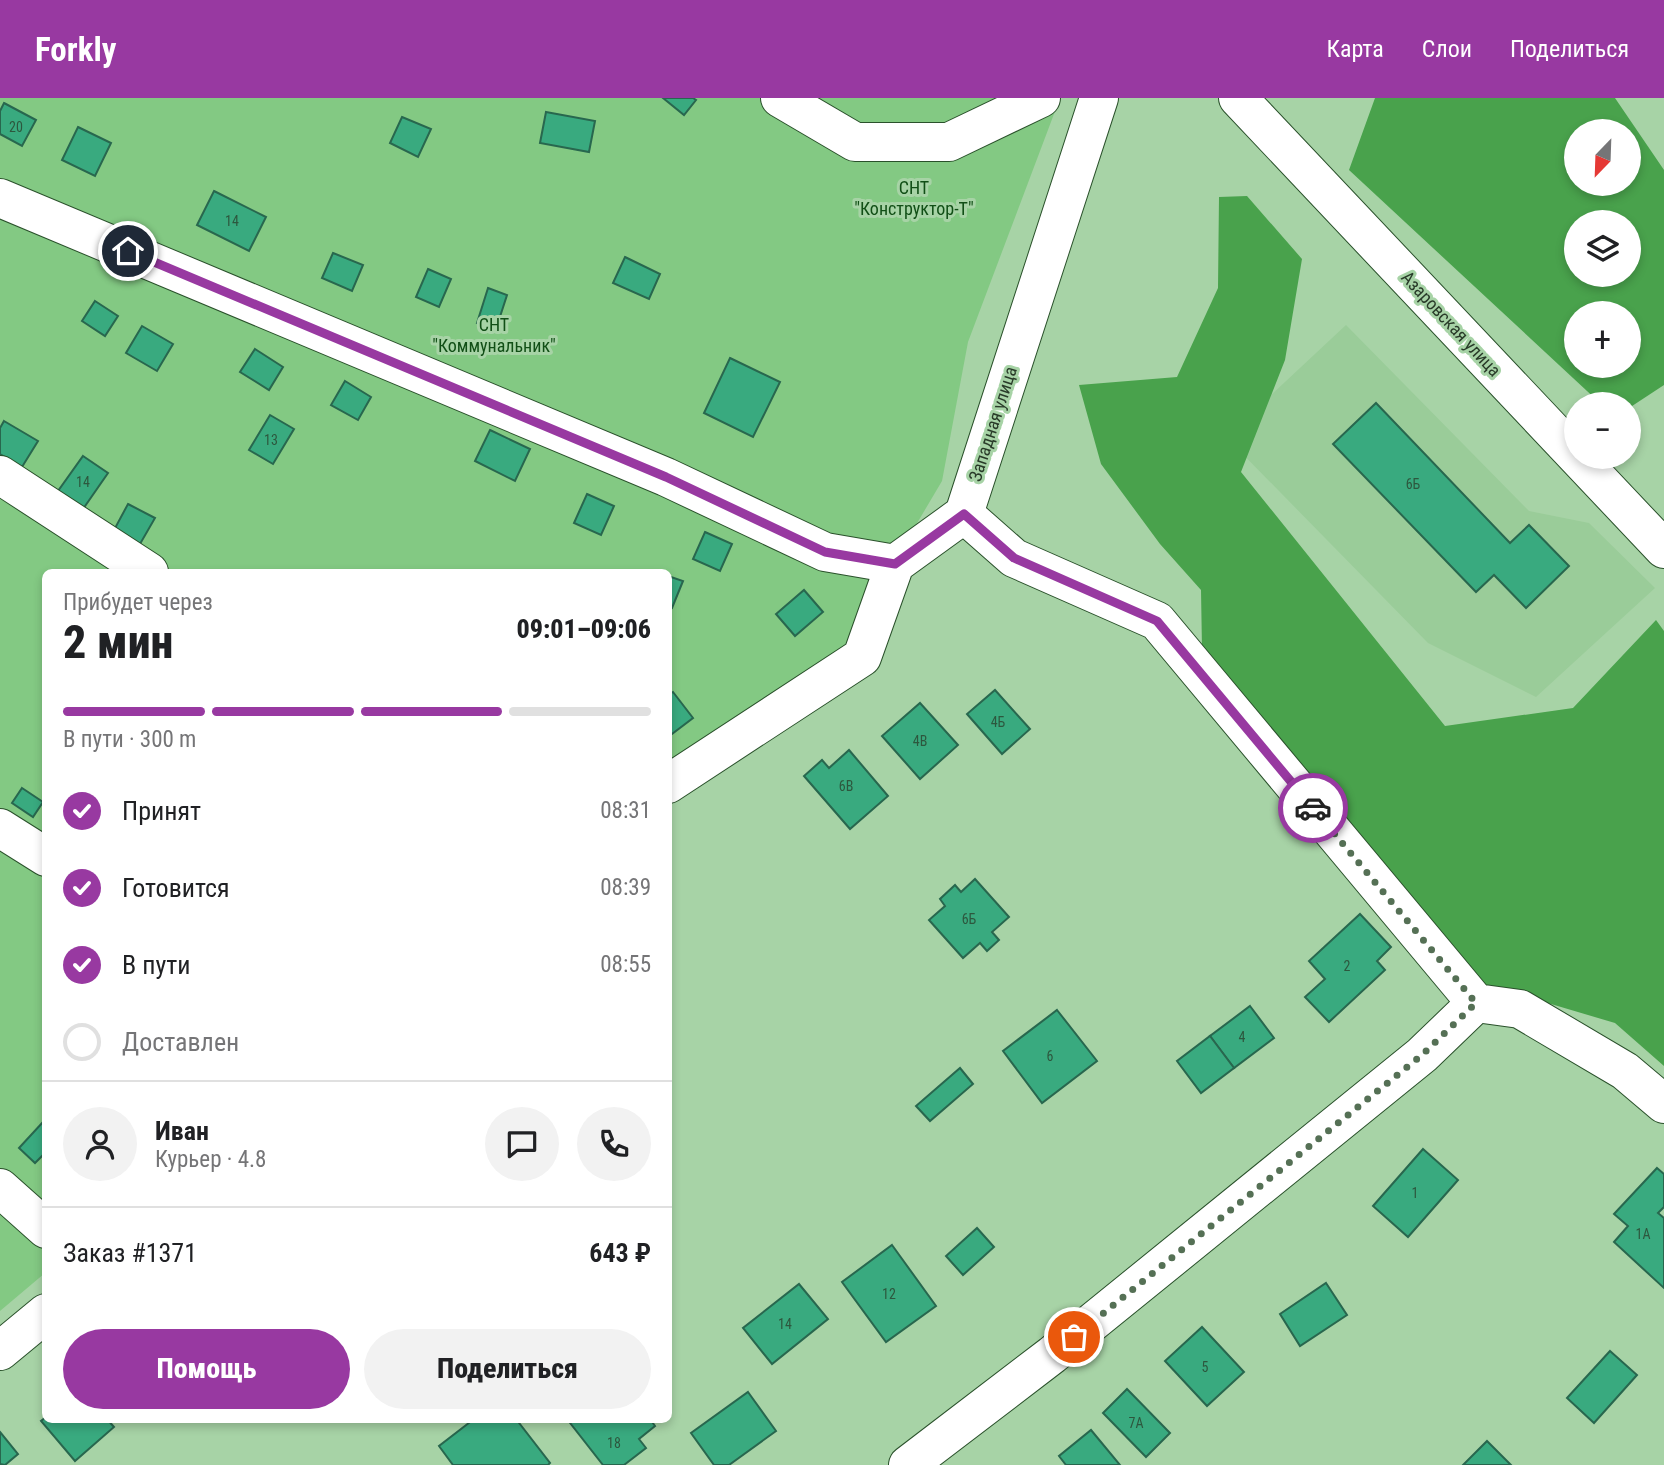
<!DOCTYPE html>
<html lang="ru">
<head>
<meta charset="utf-8">
<style>
	body { margin:0; font-family:"Roboto Condensed",sans-serif; background:#f2f2f2; color:#202124; height:100vh; display:flex; flex-direction:column; font-size:26px; white-space:nowrap }
	* { box-sizing:border-box; margin:0 }
	p { font-size:23px; color:#757577 }
	.icon { flex:none; width:38px; height:38px; fill:none; stroke:currentColor; stroke-width:2; stroke-linecap:round; stroke-linejoin:round }
	.map { position:relative; flex:1; overflow:hidden }
	.panel { position:absolute; left:42px; top:471px; width:630px; height:854px; display:flex; flex-direction:column; background:#fff; border-radius:10px; box-shadow:0 4px 10px #0003 }
	.panel>* { flex:none }
	.needle { width:46px; rotate:203deg }
	.tools { position:absolute; left:1564px; top:21px; display:grid; gap:14px }
	.tools a { display:grid; place-items:center; width:77px; height:77px; border-radius:50%; background:#fff; box-shadow:0 4px 10px #0003; font-size:35px }
	.pin { position:absolute; display:grid; place-items:center; width:60px; height:60px; color:#fff; margin:-30px; border:4px solid #fff; border-radius:50%; box-shadow:0 2px 7px #0007 }
	.courier { position:absolute; display:grid; place-items:center; width:70px; height:70px; margin:-35px; border:5px solid #9839a1; border-radius:50%; background:#fff; color:#222; box-shadow:0 2px 9px #0007 }
	.overview em { font-style:normal; font-weight:800 }
	.overview div { display:flex; flex-direction:column-reverse }
	.overview { display:flex; align-items:center; justify-content:space-between; height:119px; padding:0 21px }
	h1 { font-size:46px; font-weight:800; line-height:52px }
	.bar { display:grid; grid-template-columns:repeat(4,1fr); gap:10px 7px; align-content:center; height:84px; padding:0 21px }
	.bar i { height:9px; border-radius:5px; background:#e0e0e0 }
	.bar .current { background:#9839a1 }
	.bar p { grid-column:span 4 }
	.line { display:flex; align-items:center; gap:18px; padding:0 21px; border-top:2px solid #e0e0e0 }
	.line div { flex:1 }
	.round { display:grid; place-items:center; flex:none; width:74px; height:74px; border-radius:37px; background:#f2f2f2 }
	ol { padding:0 21px; list-style:none }
	li { display:flex; align-items:center; gap:21px; height:77px }
	li p { margin-inline-start:auto }
	li .icon { padding:7px; border-radius:50%; background:#9839a1; color:#fff; stroke-width:4 }
	li:last-child { color:#757577 }
	li i { width:38px; height:38px; border:4px solid #e0e0e0; border-radius:50% }
	.primary-button { display:flex; gap:14px; margin-top:auto; padding:14px 21px }
	.primary-button a { flex:1; height:80px; border-radius:42px; background:#9839a1; color:#fff; font-size:28px; font-weight:800; line-height:80px; text-align:center }
	.primary-button a+a { background:#f2f2f2; color:#202124 }
	header { display:flex; align-items:center; gap:42px; box-sizing:border-box; height:98px; padding:0 35px; background:#9839a1; color:#fff }
	header strong { font-size:33px }
	nav { display:flex; gap:38px; margin-inline-start:auto; font-size:24px }
	.map>svg:first-child { display:block }
	.built { fill:#9acc99 }
	.green { fill:#83c983 }
	.forest { fill:#49a24c; fill-rule:evenodd }
	.building { fill:#39aa7f; stroke:#28674e; stroke-width:2 }
	.lines { fill:none; stroke-linecap:round; stroke-linejoin:round }
	.minor-casing { stroke:#2a512b; stroke-width:40 }
	.minor { stroke:#fff; stroke-width:38 }
	.done { stroke:#557055; stroke-width:7; stroke-dasharray:0 12.6 }
	.route { stroke:#9839a1; stroke-width:9 }
	.labels { text-anchor:middle; stroke-width:6; stroke-linejoin:round; paint-order:stroke }
	.number-label { font-size:14px; fill:#2d573e }
	.park-label { font-size:18px; fill:#114f16; stroke:#a7d3a6 }
	.street-label { font-size:18px; fill:#293b29; stroke:#a7d3a6 }
</style>
</head>
<body>
<header>
<strong>Forkly</strong>
<nav><a>Карта</a><a>Слои</a><a>Поделиться</a></nav>
</header>
<div class="map">
<svg width="1664" height="1367" viewBox="0 0 1664 1367">
	<rect width="100%" height="100%" fill="#a7d3a6"/>
	<!-- built -->
	<polygon class="built" points="1346,227 1529,413 1589,425 1655,490 1536,599 1428,545 1226,339"/>
	<!-- green -->
	<polygon class="green" points="0,0 1060,0 968,244 942,383 845,547 669,682 668,474 46,474 45,1175 0,1213"/>
	<!-- forest -->
	<g class="forest">
		<path d="M 1375,0 L 1615,0 L 1664,72 L 1664,287 L 1629,310 L 1629,306 L 1601,306 L 1349,72 ZM 1577,33 L 1629,33 L 1629,86 L 1577,86 ZM 1577,124 L 1629,124 L 1629,177 L 1577,177 ZM 1577,215 L 1629,215 L 1629,268 L 1577,268 Z"/>
		<polygon points="1247,98 1302,161 1285,262 1241,374 1445,628 1573,610 1656,522 1664,533 1664,968 1615,925 1473,883 1202,551 1201,492 1160,446 1101,366 1079,287 1177,279 1218,190 1219,99"/>
	</g>
	<!-- building -->
	<g class="building">
		<polygon points="663,0 693,0 696,2 684,17"/>
		<polygon points="4,5 36,22 22,48 0,36 0,13"/>
		<polygon points="546,14 595,23 589,54 540,45"/>
		<polygon points="402,19 431,31 418,59 390,45"/>
		<polygon points="78,29 111,45 95,78 62,62"/>
		<polygon points="214,93 266,119 249,153 197,127"/>
		<polygon points="333,155 363,167 352,193 322,180"/>
		<polygon points="625,159 660,176 649,201 613,185"/>
		<polygon points="428,171 451,181 439,209 416,199"/>
		<polygon points="488,190 507,197 496,231 477,225"/>
		<polygon points="95,203 118,218 105,238 82,223"/>
		<polygon points="142,228 173,246 157,273 126,255"/>
		<polygon points="255,251 283,269 269,292 240,274"/>
		<polygon points="730,260 780,284 753,339 704,315"/>
		<polygon points="345,283 371,299 358,322 331,307"/>
		<polygon points="1376,305 1510,445 1529,427 1569,468 1526,510 1494,477 1476,494 1333,346"/>
		<polygon points="270,317 294,331 273,366 249,352"/>
		<polygon points="4,323 38,343 22,369 0,356 0,330"/>
		<polygon points="490,332 530,351 515,383 475,363"/>
		<polygon points="83,358 108,375 83,411 58,393"/>
		<polygon points="587,396 614,408 601,437 574,425"/>
		<polygon points="128,406 155,420 140,446 114,432"/>
		<polygon points="705,434 732,446 720,473 693,461"/>
		<polygon points="668,478 683,483 672,510 668,509"/>
		<polygon points="804,492 823,514 795,538 776,516"/>
		<polygon points="995,592 1030,631 1002,656 967,616"/>
		<polygon points="673,594 693,620 668,639 668,597"/>
		<polygon points="920,605 958,647 920,681 882,638"/>
		<polygon points="849,652 888,698 850,731 804,678 822,662 829,670"/>
		<polygon points="22,690 43,704 33,719 12,705"/>
		<polygon points="975,781 1009,819 992,834 999,842 987,853 980,845 963,860 929,822 945,808 940,801 955,787 961,794"/>
		<polygon points="1360,816 1391,849 1377,863 1385,872 1329,924 1305,899 1325,881 1309,863"/>
		<polygon points="1250,908 1274,940 1234,970 1210,938"/>
		<polygon points="1057,912 1097,963 1042,1005 1003,953"/>
		<polygon points="1210,938 1234,970 1201,995 1177,963"/>
		<polygon points="960,970 973,986 930,1023 916,1008"/>
		<polygon points="43,1024 46,1027 46,1054 35,1065 19,1050"/>
		<polygon points="1423,1051 1458,1082 1408,1139 1373,1108"/>
		<polygon points="1657,1070 1664,1076 1664,1109 1658,1115 1664,1120 1664,1190 1614,1144 1628,1128 1614,1116"/>
		<polygon points="977,1130 994,1149 963,1177 946,1158"/>
		<polygon points="892,1147 936,1208 886,1244 842,1184"/>
		<polygon points="1326,1185 1347,1217 1300,1248 1280,1216"/>
		<polygon points="799,1186 828,1221 772,1266 743,1230"/>
		<polygon points="1202,1229 1244,1274 1207,1308 1165,1263"/>
		<polygon points="1610,1253 1637,1277 1594,1325 1567,1300"/>
		<polygon points="1127,1291 1170,1335 1146,1359 1103,1315"/>
		<polygon points="748,1294 776,1333 729,1367 714,1367 691,1335"/>
		<polygon points="46,1319 46,1321 107,1321 114,1329 75,1363 41,1323"/>
		<polygon points="474,1321 516,1321 550,1365 548,1367 453,1367 439,1348"/>
		<polygon points="567,1321 650,1321 655,1328 639,1341 646,1350 624,1367 603,1367"/>
		<polygon points="1091,1332 1120,1367 1066,1367 1059,1358"/>
		<polygon points="0,1334 18,1356 5,1367 0,1366"/>
		<polygon points="1487,1343 1511,1367 1463,1367"/>
	</g>
	<g class="lines">
		<defs>
			<g id="minor">
				<polyline points="780,0 855,44 949,44 1041,0"/>
				<polyline points="1238,0 1664,451"/>
				<polyline points="0,100 666,379 825,454 895,466"/>
				<polyline points="0,377 149,474"/>
				<polyline points="964,416 1014,460 1157,523 1476,905 1520,911 1625,973 1664,1006"/>
				<polyline points="668,686 862,559 895,466 964,416 1099,0"/>
				<polyline points="0,730 46,759"/>
				<polyline points="0,1090 46,1131"/>
				<polyline points="0,1253 46,1215"/>
				<polyline points="908,1367 1052,1257 1422,957 1476,905"/>
			</g>
		</defs>
		<!-- minor casing -->
		<use href="#minor" class="minor-casing"/>
		<!-- minor -->
		<use href="#minor" class="minor"/>
	</g>
	<g class="lines">
		<!-- done -->
		<polyline class="done" points="1074,1239 1422,957 1476,905 1313,710"/>
		<!-- route -->
		<polyline class="route" points="128,153 666,379 825,454 895,466 964,416 1014,460 1157,523 1313,710"/>
	</g>
	<g class="labels">
		<!-- number labels -->
		<g class="number-label">
			<text x="16" y="34">20</text>
			<text x="232" y="128">14</text>
			<text x="271" y="347">13</text>
			<text x="83" y="389">14</text>
			<text x="1413" y="391">6Б</text>
			<text x="998" y="629">4Б</text>
			<text x="920" y="648">4В</text>
			<text x="846" y="693">6В</text>
			<text x="969" y="826">6Б</text>
			<text x="1347" y="873">2</text>
			<text x="1242" y="944">4</text>
			<text x="1050" y="963">6</text>
			<text x="1415" y="1100">1</text>
			<text x="1643" y="1141">1А</text>
			<text x="889" y="1201">12</text>
			<text x="785" y="1231">14</text>
			<text x="1205" y="1274">5</text>
			<text x="1136" y="1330">7А</text>
			<text x="614" y="1350">18</text>
		</g>
		<!-- park labels -->
		<g class="park-label">
			<text x="914" y="96">СНТ<tspan x="914" dy="21">"Конструктор-Т"</tspan></text>
			<text x="494" y="233">СНТ<tspan x="494" dy="21">"Коммунальник"</tspan></text>
		</g>
		<!-- street labels -->
		<g class="street-label">
			<text transform="translate(1451 226) rotate(47)" y="6">Азаровская улица</text>
			<text transform="translate(993 326) rotate(-72)" y="6">Западная улица</text>
		</g>
	</g>
</svg>
<div class="tools">
<a><svg class="needle" viewBox="-14 -14 28 28"><path d="M0-13l5 13h-10z" fill="#e53935"/><path d="M0 13l5-13h-10z" fill="#757577"/></svg></a>
<a><svg class="icon" aria-label="layers" viewBox="0 0 24 24"><path d="M12 4l9 5-9 5-9-5zM3 14l9 5 9-5"/></svg></a>
<a>+</a>
<a>−</a>
</div>
<div class="pin" style="left:1074px;top:1239px;background:#ea580c"><svg class="icon" aria-label="bag" viewBox="0 0 24 24"><path d="M5 8h14l-1 12H6zM9 8a3 3 0 0 1 6 0"/></svg></div>
<div class="pin" style="left:128px;top:153px;background:#1f2937"><svg class="icon" aria-label="home" viewBox="0 0 24 24"><path d="M3 11l9-7 9 7M6 9v11h12V9"/></svg></div>
<div class="courier" style="left:1313px;top:710px"><svg class="icon" aria-label="car" viewBox="0 0 24 24"><path d="M5 17H2v-5l4-1 3-4h7l3 4 3 1v5h-3M9 17h6M6 11h13"/><circle cx="7" cy="17" r="2"/><circle cx="17" cy="17" r="2"/></svg></div>
<section class="panel">
<div class="overview"><div><h1>2 мин</h1><p>Прибудет через</p></div><em>09:01–09:06</em></div>
<div class="bar"><i class="current"></i><i class="current"></i><i class="current"></i><i></i><p>В пути · 300 m</p></div>
<ol>
<li><svg class="icon" aria-label="check" viewBox="0 0 24 24"><path d="M5 12l5 5 9-10"/></svg>Принят<p>08:31</p></li>
<li><svg class="icon" aria-label="check" viewBox="0 0 24 24"><path d="M5 12l5 5 9-10"/></svg>Готовится<p>08:39</p></li>
<li><svg class="icon" aria-label="check" viewBox="0 0 24 24"><path d="M5 12l5 5 9-10"/></svg>В пути<p>08:55</p></li>
<li><i></i>Доставлен</li>
</ol>
<div class="line" style="height:126px"><a class="round"><svg class="icon" aria-label="person" viewBox="0 0 24 24"><circle cx="12" cy="8" r="4"/><path d="M4 21q1-7 8-7t8 7"/></svg></a><div><b>Иван</b><p>Курьер · 4.8</p></div><a class="round"><svg class="icon" aria-label="chat" viewBox="0 0 24 24"><path d="M4 5h16v11H9l-5 4z"/></svg></a><a class="round"><svg class="icon" aria-label="phone" viewBox="0 0 24 24"><path d="M5 4h4l2 5-3 2q2 4 5 5l2-3 5 2v4C11 20 4 13 5 4z"/></svg></a></div>
<div class="line" style="height:91px"><div>Заказ #1371</div><b>643 ₽</b></div>
<div class="primary-button"><a>Помощь</a><a>Поделиться</a></div>
</section>
</div>
</body>
</html>
